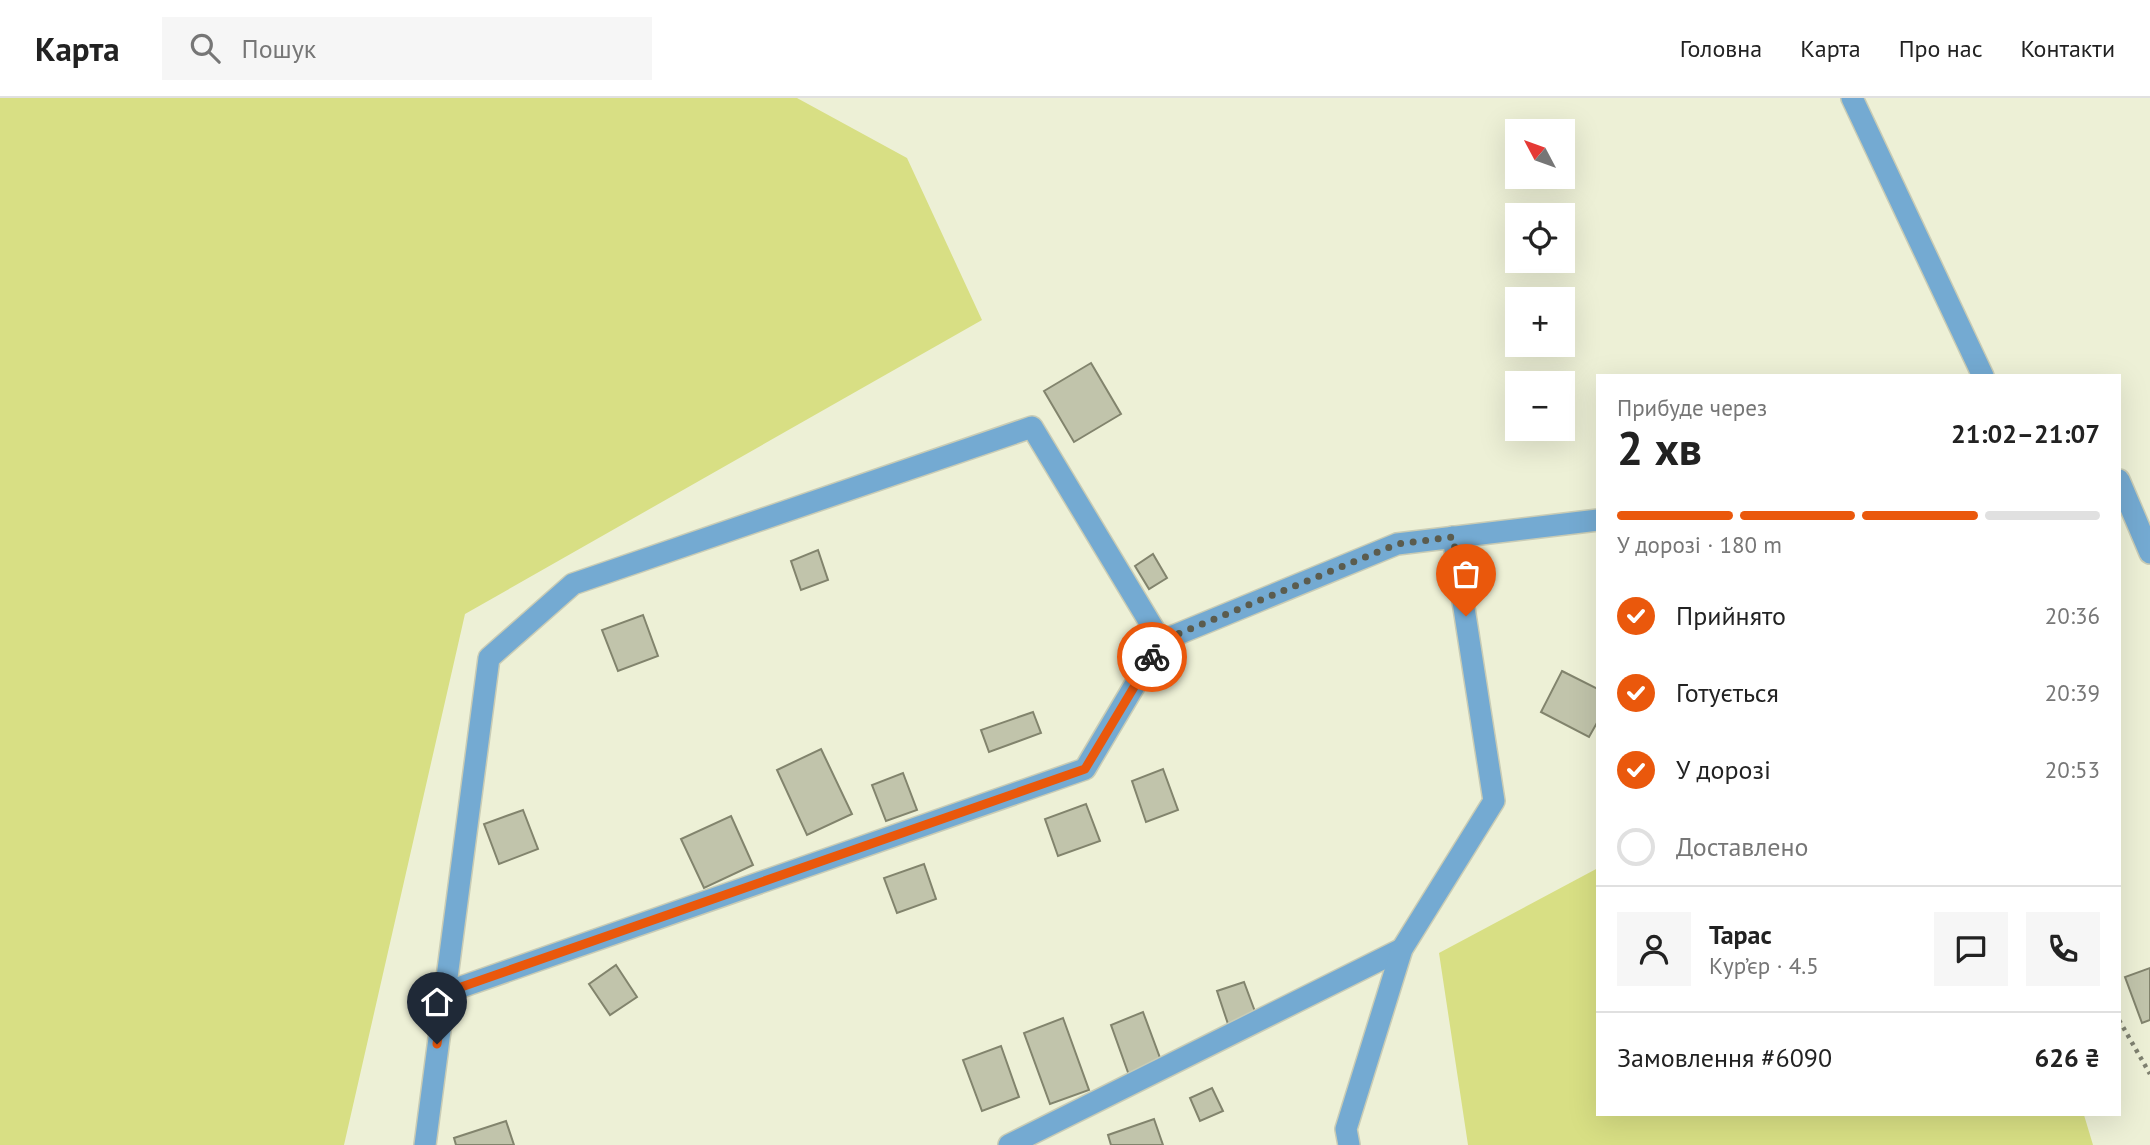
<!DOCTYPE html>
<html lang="uk">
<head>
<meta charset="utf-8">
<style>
	body { margin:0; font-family:"PT Sans",sans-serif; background:#f6f6f6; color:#222; height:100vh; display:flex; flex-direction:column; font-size:26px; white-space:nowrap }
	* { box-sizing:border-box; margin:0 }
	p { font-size:23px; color:#767676 }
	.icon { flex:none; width:38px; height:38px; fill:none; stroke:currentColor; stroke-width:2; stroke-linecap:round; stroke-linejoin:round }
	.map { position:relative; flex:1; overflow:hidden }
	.drawer { position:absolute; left:1596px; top:276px; width:525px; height:742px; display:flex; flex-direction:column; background:#fff; border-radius:0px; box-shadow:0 7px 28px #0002 }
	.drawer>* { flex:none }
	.needle { width:46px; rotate:311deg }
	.controls { position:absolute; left:1505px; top:21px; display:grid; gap:14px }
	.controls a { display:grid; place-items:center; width:70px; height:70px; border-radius:0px; background:#fff; box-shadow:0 7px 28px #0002; font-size:35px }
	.pin { position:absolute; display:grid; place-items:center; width:60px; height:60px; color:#fff; margin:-72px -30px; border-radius:50% 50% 50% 0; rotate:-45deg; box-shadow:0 0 7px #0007 }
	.pin .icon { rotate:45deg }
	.courier { position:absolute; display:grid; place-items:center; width:70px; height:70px; margin:-35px; border:5px solid #ea580c; border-radius:50%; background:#fff; color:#222; box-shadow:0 2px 9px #0007 }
	.overview em { font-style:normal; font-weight:700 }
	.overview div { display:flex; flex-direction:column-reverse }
	.overview { display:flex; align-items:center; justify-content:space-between; height:119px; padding:0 21px }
	h1 { font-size:46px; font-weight:700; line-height:52px }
	.bar { display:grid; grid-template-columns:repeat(4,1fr); gap:10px 7px; align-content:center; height:84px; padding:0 21px }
	.bar i { height:9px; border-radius:5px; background:#e0e0e0 }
	.bar .selected { background:#ea580c }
	.bar p { grid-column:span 4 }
	.line { display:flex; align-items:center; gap:18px; padding:0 21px; border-top:2px solid #e0e0e0 }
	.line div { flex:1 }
	.round { display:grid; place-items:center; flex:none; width:74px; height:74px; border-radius:0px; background:#f6f6f6 }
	ol { padding:0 21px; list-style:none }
	li { display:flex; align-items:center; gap:21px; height:77px }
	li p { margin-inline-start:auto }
	li .icon { padding:7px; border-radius:50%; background:#ea580c; color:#fff; stroke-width:4 }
	li:last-child { color:#767676 }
	li i { width:38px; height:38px; border:4px solid #e0e0e0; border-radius:50% }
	header { display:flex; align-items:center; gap:42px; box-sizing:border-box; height:98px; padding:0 35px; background:#fff; border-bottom:2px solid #e0e0e0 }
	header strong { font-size:33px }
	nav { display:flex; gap:38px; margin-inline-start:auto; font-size:24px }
	.search { width:490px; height:63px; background:#f6f6f6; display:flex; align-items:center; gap:18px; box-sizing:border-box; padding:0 24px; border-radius:0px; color:#767676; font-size:26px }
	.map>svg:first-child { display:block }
	.green { fill:#d8df84 }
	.building { fill:#c1c4ab; stroke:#82846d; stroke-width:2 }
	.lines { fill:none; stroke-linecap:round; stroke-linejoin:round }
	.street-casing { stroke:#c9ccb5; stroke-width:24 }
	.path { stroke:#7f8170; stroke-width:4.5; stroke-dasharray:3.5 5; stroke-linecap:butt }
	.street { stroke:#74aad2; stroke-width:21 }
	.done { stroke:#5b5c4e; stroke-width:7; stroke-dasharray:0 12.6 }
	.route { stroke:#ea580c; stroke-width:9 }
</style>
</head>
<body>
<header>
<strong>Карта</strong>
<div class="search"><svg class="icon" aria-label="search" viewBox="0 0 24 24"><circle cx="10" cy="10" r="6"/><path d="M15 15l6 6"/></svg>Пошук</div>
<nav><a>Головна</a><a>Карта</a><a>Про нас</a><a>Контакти</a></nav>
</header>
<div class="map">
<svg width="2150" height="1047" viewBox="0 0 2150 1047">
	<rect width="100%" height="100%" fill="#edf0d6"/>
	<!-- green -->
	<g class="green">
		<polygon points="0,0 797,0 907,60 982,222 465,516 344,1047 0,1047"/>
		<polygon points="1598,770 1598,1017 2084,1017 2093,1047 1468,1047 1439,855"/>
	</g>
	<!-- building -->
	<g class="building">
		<polygon points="1091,265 1121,316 1074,344 1044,293"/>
		<polygon points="818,452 828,482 801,492 791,463"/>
		<polygon points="1153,456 1167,480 1149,491 1135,468"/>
		<polygon points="643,517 658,558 618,573 602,532"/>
		<polygon points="1562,573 1598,591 1598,623 1589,639 1541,614"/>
		<polygon points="1033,614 1041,635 989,654 981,632"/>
		<polygon points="821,651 852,716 807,737 777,672"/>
		<polygon points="1163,671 1178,712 1146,724 1132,683"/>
		<polygon points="903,675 917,712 886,723 872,687"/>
		<polygon points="1086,706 1100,743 1058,758 1045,721"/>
		<polygon points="523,712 538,751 499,766 484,726"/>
		<polygon points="731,718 753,767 704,790 681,741"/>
		<polygon points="924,766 936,801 897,815 884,780"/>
		<polygon points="616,867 637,899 610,917 589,886"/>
		<polygon points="2150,870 2150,922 2142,925 2125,879"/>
		<polygon points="1244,884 1257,919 1229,929 1217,893"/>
		<polygon points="1143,914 1163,968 1130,980 1111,927"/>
		<polygon points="1063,920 1089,992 1050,1006 1024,935"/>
		<polygon points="1001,948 1019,999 982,1013 963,962"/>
		<polygon points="1212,990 1223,1013 1200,1023 1190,1000"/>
		<polygon points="1154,1021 1163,1047 1111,1047 1108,1037"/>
		<polygon points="506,1023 514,1047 456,1047 454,1040"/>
	</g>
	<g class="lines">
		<defs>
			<g id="street">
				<polyline points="1852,0 1983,278"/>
				<polyline points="2119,382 2150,455"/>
				<polyline points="444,895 1085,671 1161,543"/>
				<polyline points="425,1047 489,560 573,486 1032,329 1161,543 1397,446 1598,422"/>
				<polyline points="1009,1047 1402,851"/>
				<polyline points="1349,1047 1346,1031 1402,851 1494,703 1453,439"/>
			</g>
		</defs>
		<!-- street casing -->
		<use href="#street" class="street-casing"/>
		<!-- path -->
		<polyline class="path" points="2119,922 2150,976"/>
		<!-- street -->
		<use href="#street" class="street"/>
	</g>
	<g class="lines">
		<!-- done -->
		<polyline class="done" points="1152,559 1161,543 1397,446 1453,439 1466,518"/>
		<!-- route -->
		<polyline class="route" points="437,946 444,895 1085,671 1152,559"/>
	</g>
</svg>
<div class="controls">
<a><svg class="needle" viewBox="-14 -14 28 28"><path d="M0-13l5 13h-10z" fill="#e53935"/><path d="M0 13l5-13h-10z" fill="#767676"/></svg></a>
<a><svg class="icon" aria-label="locate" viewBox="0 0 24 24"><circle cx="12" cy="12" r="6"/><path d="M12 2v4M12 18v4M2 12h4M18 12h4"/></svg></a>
<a>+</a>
<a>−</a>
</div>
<div class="pin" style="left:1466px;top:518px;background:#ea580c"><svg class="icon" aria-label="bag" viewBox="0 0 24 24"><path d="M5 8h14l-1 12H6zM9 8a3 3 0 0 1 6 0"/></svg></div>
<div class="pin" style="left:437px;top:946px;background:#1f2937"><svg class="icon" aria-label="home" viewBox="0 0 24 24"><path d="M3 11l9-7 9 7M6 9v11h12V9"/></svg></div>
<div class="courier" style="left:1152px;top:559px"><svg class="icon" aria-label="bike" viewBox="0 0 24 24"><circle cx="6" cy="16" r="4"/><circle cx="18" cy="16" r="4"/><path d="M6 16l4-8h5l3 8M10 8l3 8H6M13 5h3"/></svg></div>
<section class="drawer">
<div class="overview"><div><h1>2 хв</h1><p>Прибуде через</p></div><em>21:02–21:07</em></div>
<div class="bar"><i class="selected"></i><i class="selected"></i><i class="selected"></i><i></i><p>У дорозі · 180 m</p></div>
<ol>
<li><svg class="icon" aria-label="check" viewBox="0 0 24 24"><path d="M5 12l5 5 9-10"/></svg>Прийнято<p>20:36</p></li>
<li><svg class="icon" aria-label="check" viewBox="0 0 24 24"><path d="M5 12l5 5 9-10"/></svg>Готується<p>20:39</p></li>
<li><svg class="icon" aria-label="check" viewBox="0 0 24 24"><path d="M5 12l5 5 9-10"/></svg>У дорозі<p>20:53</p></li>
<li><i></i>Доставлено</li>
</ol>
<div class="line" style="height:126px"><a class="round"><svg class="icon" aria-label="person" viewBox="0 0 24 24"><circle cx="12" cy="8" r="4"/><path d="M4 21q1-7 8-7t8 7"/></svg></a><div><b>Тарас</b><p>Кур’єр · 4.5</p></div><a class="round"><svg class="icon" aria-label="chat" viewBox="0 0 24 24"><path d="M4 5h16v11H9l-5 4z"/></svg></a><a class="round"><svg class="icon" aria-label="phone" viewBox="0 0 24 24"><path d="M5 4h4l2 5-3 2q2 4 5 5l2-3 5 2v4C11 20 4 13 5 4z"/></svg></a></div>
<div class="line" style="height:91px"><div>Замовлення #6090</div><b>626 ₴</b></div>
</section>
</div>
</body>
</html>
